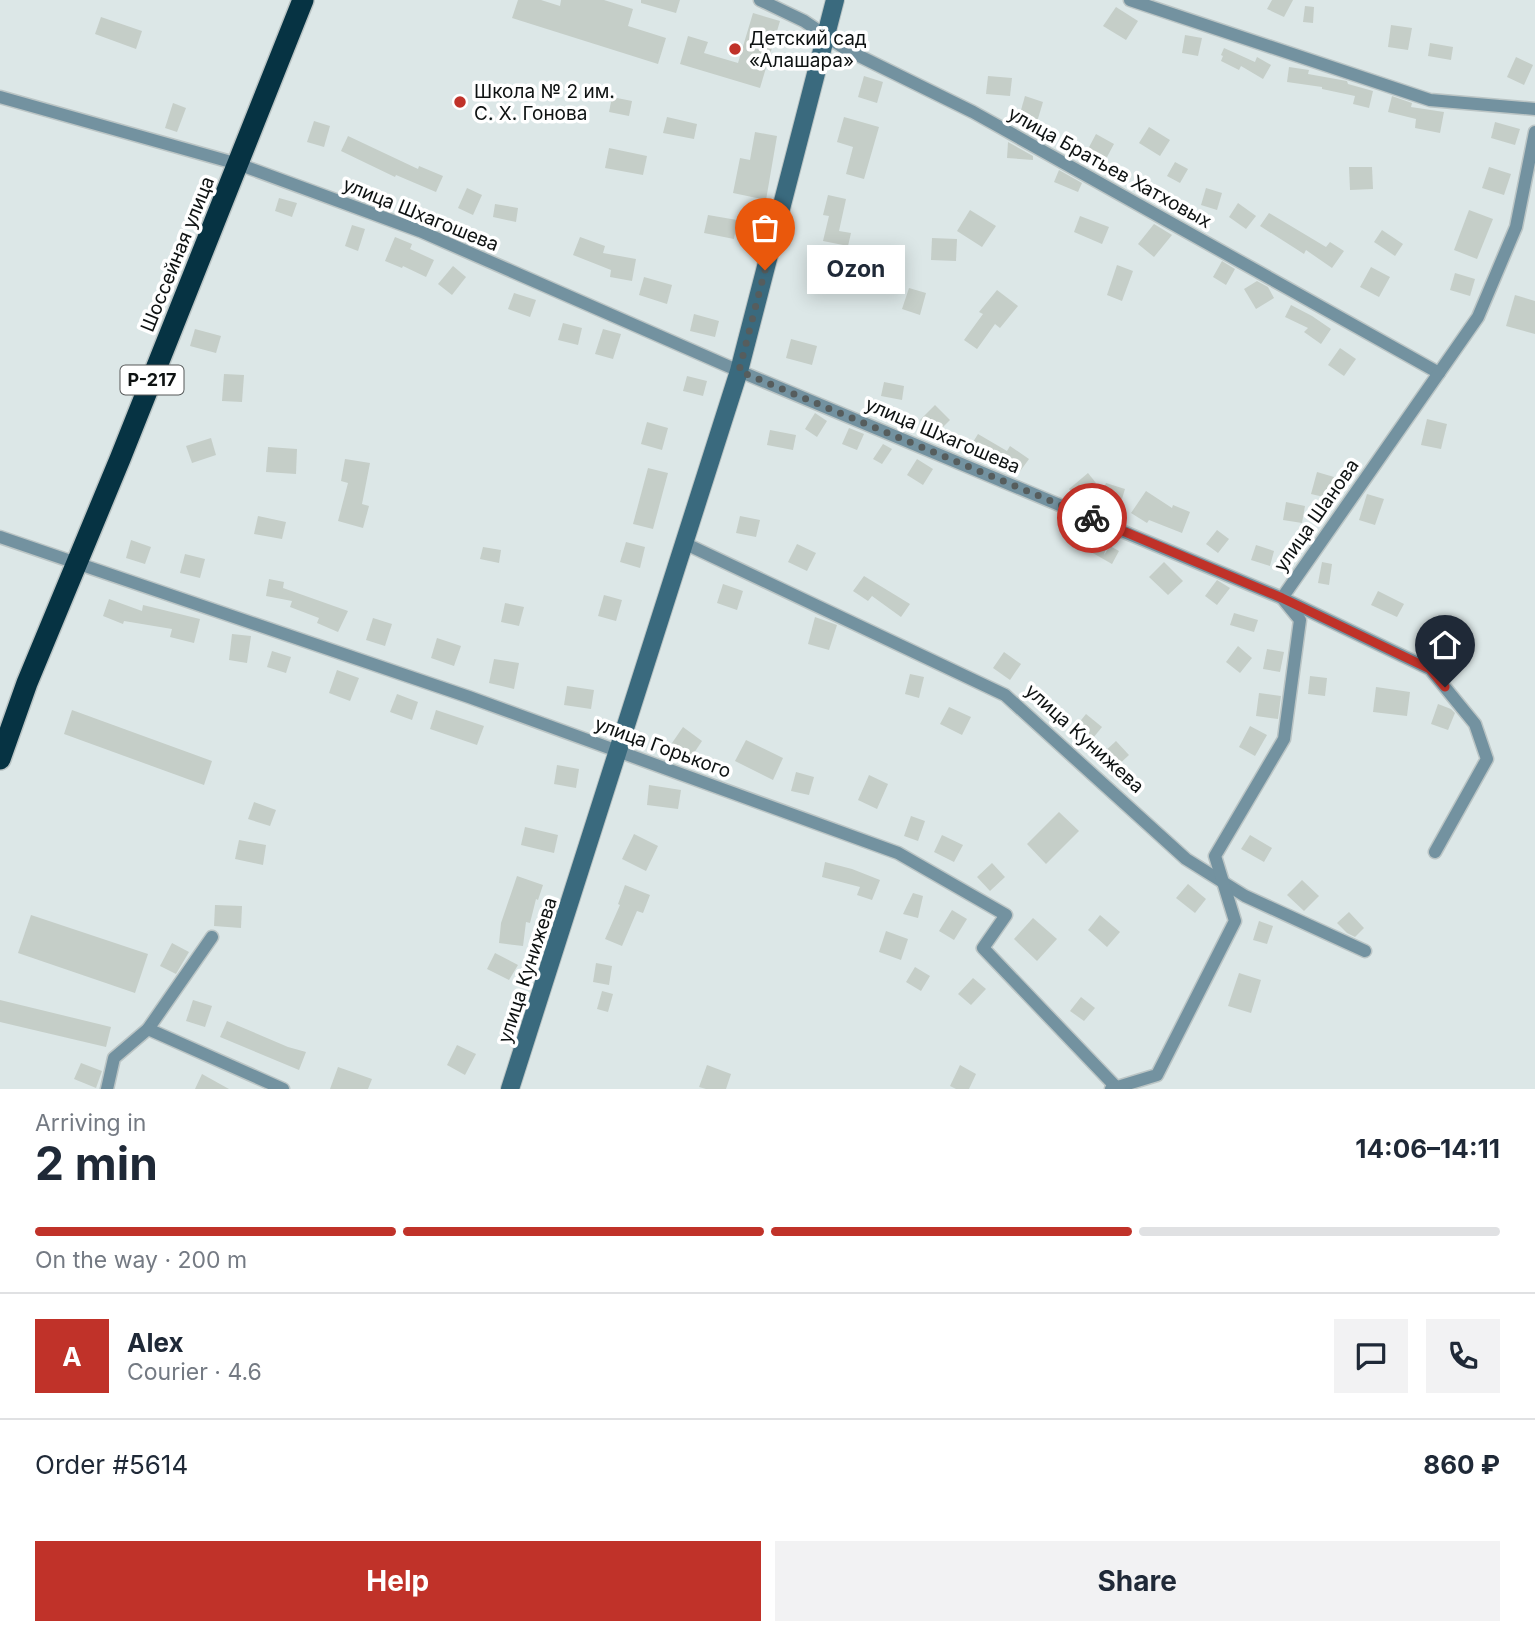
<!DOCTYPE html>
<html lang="en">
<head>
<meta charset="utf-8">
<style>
	body { margin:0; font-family:Inter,sans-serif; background:#f2f2f3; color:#1f2937; height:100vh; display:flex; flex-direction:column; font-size:26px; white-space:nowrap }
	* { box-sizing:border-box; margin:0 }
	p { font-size:23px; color:#747a83 }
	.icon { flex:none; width:38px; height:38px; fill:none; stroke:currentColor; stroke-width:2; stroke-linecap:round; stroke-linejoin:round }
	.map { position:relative; height:1089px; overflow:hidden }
	.panel { display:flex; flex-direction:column; background:#fff; flex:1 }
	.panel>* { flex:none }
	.pin { position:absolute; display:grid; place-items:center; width:60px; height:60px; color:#fff; margin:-72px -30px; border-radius:50% 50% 50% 0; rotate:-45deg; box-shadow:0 0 7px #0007 }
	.pin .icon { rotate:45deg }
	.courier { position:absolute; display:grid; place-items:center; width:70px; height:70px; margin:-35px; border:5px solid #c03229; border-radius:50%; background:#fff; color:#222; box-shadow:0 2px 9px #0007 }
	.bubble { position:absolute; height:49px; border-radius:0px; background:#fff; box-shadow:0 4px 18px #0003; font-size:23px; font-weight:700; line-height:49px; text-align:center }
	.summary em { font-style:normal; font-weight:700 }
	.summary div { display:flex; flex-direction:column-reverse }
	.summary { display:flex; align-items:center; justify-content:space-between; height:119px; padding:0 35px }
	h1 { font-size:46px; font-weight:700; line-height:52px }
	.bar { display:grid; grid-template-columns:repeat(4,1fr); gap:10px 7px; align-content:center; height:84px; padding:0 35px }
	.bar i { height:9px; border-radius:5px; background:#e0e1e3 }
	.bar .selected { background:#c03229 }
	.bar p { grid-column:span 4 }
	.line { display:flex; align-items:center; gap:18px; padding:0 35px; border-top:2px solid #e0e1e3 }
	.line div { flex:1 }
	.round { display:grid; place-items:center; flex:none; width:74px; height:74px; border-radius:0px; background:#f2f2f3 }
	.cta { display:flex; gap:14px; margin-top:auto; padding:14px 35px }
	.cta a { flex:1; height:80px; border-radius:0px; background:#c03229; color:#fff; font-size:28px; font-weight:700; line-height:80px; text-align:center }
	.cta a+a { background:#f2f2f3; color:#1f2937 }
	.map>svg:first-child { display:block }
	.building { fill:#c5cec8 }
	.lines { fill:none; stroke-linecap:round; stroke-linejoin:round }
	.street-casing { stroke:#bbc5c5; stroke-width:15 }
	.secondary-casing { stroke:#bbc5c5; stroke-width:20 }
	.highway-casing { stroke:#bbc5c5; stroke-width:24 }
	.street { stroke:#7392a0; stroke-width:12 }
	.secondary { stroke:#3a6a7e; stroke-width:18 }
	.highway { stroke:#063343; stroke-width:21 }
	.done { stroke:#565d5d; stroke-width:7; stroke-dasharray:0 12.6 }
	.route { stroke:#c03229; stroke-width:9 }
	.poi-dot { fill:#c03229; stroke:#fff; stroke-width:2.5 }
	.labels { text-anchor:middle; stroke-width:7; stroke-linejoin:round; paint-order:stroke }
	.shield { fill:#fff; stroke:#565959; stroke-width:2 }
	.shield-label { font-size:18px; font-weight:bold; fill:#0e1212 }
	.poi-label { font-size:19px; fill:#0e1212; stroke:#fff; text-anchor:start }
	.street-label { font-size:19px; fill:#0e1212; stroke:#fff }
</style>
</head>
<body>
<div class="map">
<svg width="1535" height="1089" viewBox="0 0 1535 1089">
	<rect width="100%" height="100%" fill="#dce7e7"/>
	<!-- building -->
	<g class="building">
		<polygon points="518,0 541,0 560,6 561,0 604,0 633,9 628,26 666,38 658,64 512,18"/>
		<polygon points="641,0 680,0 676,13 641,3"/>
		<polygon points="1272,0 1293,0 1284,17 1267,9"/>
		<polygon points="1305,6 1314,7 1313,23 1303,22"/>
		<polygon points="1116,7 1138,21 1126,40 1103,26"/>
		<polygon points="753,13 780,21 760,88 680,64 688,36 708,42 704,53 738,63"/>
		<polygon points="101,17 142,31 136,49 95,34"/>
		<polygon points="1391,25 1412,28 1408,50 1388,47"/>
		<polygon points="1185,35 1202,38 1198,56 1182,53"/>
		<polygon points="1430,43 1453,47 1451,60 1428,56"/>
		<polygon points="1224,48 1255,62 1257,57 1271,65 1263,79 1241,66 1239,70 1221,61 1223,56 1221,55"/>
		<polygon points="1516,57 1533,65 1524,85 1507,77"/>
		<polygon points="1289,67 1309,70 1308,74 1347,81 1348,84 1373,91 1369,108 1353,104 1355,96 1322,89 1322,87 1287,82"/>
		<polygon points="864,76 883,82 877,103 858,97"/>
		<polygon points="988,76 1012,78 1010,96 986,94"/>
		<polygon points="1025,96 1043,102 1037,122 1019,117"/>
		<polygon points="1392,96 1412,103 1411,107 1444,112 1440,133 1415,128 1416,119 1388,112"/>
		<polygon points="612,97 632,101 629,116 609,112"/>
		<polygon points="173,103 186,108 177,132 165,128"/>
		<polygon points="667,117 697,124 694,139 663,133"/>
		<polygon points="844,117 879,127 864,179 846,174 853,147 837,142"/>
		<polygon points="314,121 330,126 324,147 307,142"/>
		<polygon points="1495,122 1520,129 1515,145 1491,138"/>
		<polygon points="1149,127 1170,140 1160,156 1139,143"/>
		<polygon points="755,132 777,136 766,200 733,193 740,158 750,160"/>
		<polygon points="1096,134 1114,144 1106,159 1088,149"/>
		<polygon points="348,136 418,169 419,166 443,176 436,192 396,175 395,177 341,151"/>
		<polygon points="1008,142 1033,156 1033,160 1007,158"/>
		<polygon points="609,148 647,156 643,175 605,168"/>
		<polygon points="1175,162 1188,169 1180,183 1167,176"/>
		<polygon points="1349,167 1372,167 1373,189 1350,190"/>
		<polygon points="1489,167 1511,174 1504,195 1482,188"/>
		<polygon points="1059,170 1082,183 1078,192 1054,182"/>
		<polygon points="467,188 482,195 473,215 458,208"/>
		<polygon points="1206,188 1222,193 1217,210 1201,205"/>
		<polygon points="828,195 846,199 839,231 851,233 848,246 823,241 829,216 823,215"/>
		<polygon points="279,198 297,203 292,217 275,211"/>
		<polygon points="1238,203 1256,216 1246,229 1229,217"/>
		<polygon points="495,204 518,208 516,222 493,217"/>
		<polygon points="970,210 996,226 982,247 957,231"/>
		<polygon points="1469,210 1493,219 1477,259 1454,250"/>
		<polygon points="1269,213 1326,247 1330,242 1344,251 1332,268 1306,250 1304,254 1260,226"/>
		<polygon points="708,215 737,220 734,239 704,233"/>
		<polygon points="1080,216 1109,227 1102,244 1074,232"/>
		<polygon points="1154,224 1172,235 1154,257 1138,244"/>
		<polygon points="352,225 365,229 358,251 345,246"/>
		<polygon points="1382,230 1403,244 1395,256 1374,242"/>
		<polygon points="395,237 412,244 410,249 434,260 426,277 403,266 402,268 385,261"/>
		<polygon points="580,237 605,246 603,253 636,259 632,281 610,277 611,270 573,255"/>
		<polygon points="932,238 957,239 956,261 931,260"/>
		<polygon points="1222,261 1235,269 1226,285 1213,277"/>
		<polygon points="814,262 842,268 839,285 810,279"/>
		<polygon points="1117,265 1133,271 1122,301 1107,295"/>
		<polygon points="453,266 466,277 452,295 438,284"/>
		<polygon points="1371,267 1390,277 1379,297 1360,287"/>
		<polygon points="1455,273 1475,279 1470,296 1450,290"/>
		<polygon points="644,277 672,285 667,304 639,295"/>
		<polygon points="1257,281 1268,287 1274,298 1256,309 1244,289"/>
		<polygon points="909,288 926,293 920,315 902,309"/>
		<polygon points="997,290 1018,306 1000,328 995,324 977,349 964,340 983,314 979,312"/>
		<polygon points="514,293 536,300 530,317 508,309"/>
		<polygon points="1515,295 1535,301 1535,334 1506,326"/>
		<polygon points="1291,305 1312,316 1331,329 1321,344 1304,332 1308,328 1285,317"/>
		<polygon points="694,314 719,321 715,337 690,331"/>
		<polygon points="563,323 582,328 578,345 558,340"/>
		<polygon points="195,329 221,336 216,353 190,346"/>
		<polygon points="603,329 621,334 613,359 595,354"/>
		<polygon points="791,339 817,346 812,365 786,358"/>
		<polygon points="1340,348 1356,359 1344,376 1328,365"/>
		<polygon points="224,374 244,375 242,402 222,401"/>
		<polygon points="687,376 707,381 703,396 683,391"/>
		<polygon points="884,382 904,386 902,400 881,396"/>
		<polygon points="935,405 950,420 935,435 920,420"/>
		<polygon points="815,413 827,421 817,437 805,429"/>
		<polygon points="1427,419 1447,424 1441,449 1421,445"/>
		<polygon points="647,422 668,428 662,450 641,444"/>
		<polygon points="849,428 864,434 857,450 842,444"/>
		<polygon points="770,430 796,435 793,450 767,445"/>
		<polygon points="978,434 1007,451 1010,446 1029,459 1018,474 990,454 984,464 965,455"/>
		<polygon points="211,438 216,455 192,463 186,446"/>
		<polygon points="883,444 892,449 882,464 873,459"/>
		<polygon points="268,447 297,449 296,474 266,472"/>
		<polygon points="345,459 370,463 362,504 369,506 363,528 338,521 348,483 341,481"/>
		<polygon points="917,459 933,469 923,485 907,475"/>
		<polygon points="648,468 668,473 653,529 633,524"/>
		<polygon points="1317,472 1334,477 1328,498 1311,494"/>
		<polygon points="1088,473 1096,483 1077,499 1069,489"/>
		<polygon points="1106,483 1125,489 1119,509 1099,503"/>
		<polygon points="1146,491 1172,508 1173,505 1190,512 1182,533 1149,520 1147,523 1131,513"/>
		<polygon points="1367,494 1384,499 1375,525 1359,520"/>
		<polygon points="1286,502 1305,506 1302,523 1283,520"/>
		<polygon points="258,516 286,522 282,539 254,534"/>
		<polygon points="740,516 760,520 756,537 736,533"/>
		<polygon points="1217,530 1229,539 1218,553 1206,544"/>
		<polygon points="1098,539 1107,544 1104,555 1110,546 1119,551 1112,564 1091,552"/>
		<polygon points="131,540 151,547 145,564 126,558"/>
		<polygon points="626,542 645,547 640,568 620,562"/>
		<polygon points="797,544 816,553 807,571 788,562"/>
		<polygon points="1256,545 1274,551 1270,566 1251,560"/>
		<polygon points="483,547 501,550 499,563 480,559"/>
		<polygon points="185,554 205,559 200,578 180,573"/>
		<polygon points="1164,562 1183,581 1168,595 1149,577"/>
		<polygon points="1322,562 1332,564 1329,585 1318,583"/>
		<polygon points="864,576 910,604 901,617 872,596 868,601 853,591"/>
		<polygon points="269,579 284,582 283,588 348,611 338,632 317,623 319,618 290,607 292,601 266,596"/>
		<polygon points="1217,580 1230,588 1217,605 1205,596"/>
		<polygon points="723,584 743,591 737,610 717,603"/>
		<polygon points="1378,591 1404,604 1397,617 1371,605"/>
		<polygon points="604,595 622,600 616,621 598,616"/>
		<polygon points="109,599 142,611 143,605 200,619 194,643 170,637 172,629 124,621 123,624 103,616"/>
		<polygon points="505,603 524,607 519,626 501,622"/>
		<polygon points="1234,613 1258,620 1254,632 1230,625"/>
		<polygon points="815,617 837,625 829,650 808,644"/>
		<polygon points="373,618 392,624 385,646 366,640"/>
		<polygon points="232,634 251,636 247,663 229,660"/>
		<polygon points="437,638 461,646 454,666 431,658"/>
		<polygon points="1238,646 1252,658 1240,673 1226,662"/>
		<polygon points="1267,649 1284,652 1280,672 1263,669"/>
		<polygon points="272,651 291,657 286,673 267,667"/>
		<polygon points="1004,652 1021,664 1010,680 993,668"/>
		<polygon points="494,659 519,663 514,689 489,683"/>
		<polygon points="337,670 359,678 350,701 329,693"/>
		<polygon points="910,674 924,677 919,698 905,694"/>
		<polygon points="1310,676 1327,678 1325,696 1308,694"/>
		<polygon points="567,686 594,690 591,709 564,705"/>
		<polygon points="1376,687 1410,692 1407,716 1373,712"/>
		<polygon points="1259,693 1281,696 1278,719 1256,716"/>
		<polygon points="397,694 418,702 412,720 390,712"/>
		<polygon points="1438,704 1451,709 1455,713 1448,730 1431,724"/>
		<polygon points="949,707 971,717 962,735 940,724"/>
		<polygon points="72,710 212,761 204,785 64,734"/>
		<polygon points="436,710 484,726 477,745 430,729"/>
		<polygon points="1086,714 1102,727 1089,743 1073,730"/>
		<polygon points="1250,726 1267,735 1255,756 1239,747"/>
		<polygon points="683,727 702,741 692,756 672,743"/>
		<polygon points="746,740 783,758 773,780 735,761"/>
		<polygon points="1116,741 1129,755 1115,768 1102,754"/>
		<polygon points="557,765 579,769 576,788 554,784"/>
		<polygon points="796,772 814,777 809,795 791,791"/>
		<polygon points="869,775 888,784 877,809 858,800"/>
		<polygon points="649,785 681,790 678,809 647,805"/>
		<polygon points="254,802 276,810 270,826 248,819"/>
		<polygon points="1059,812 1079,831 1046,864 1027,844"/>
		<polygon points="911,816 925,821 918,841 904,836"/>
		<polygon points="525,827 558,835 554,853 521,845"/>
		<polygon points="634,834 658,846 646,871 622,859"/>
		<polygon points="942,835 963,845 954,862 934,852"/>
		<polygon points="1250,835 1272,848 1264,862 1241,849"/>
		<polygon points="239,840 266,845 263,865 235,859"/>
		<polygon points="825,862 852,869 880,880 872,900 857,895 860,887 822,877"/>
		<polygon points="992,863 1005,877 990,891 977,877"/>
		<polygon points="517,876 543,885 538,900 536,899 530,923 526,922 523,946 499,943 501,923"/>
		<polygon points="1302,880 1319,896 1304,911 1287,895"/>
		<polygon points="1188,884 1206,899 1195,913 1176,898"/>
		<polygon points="625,885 650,895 643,913 637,911 622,946 605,939 620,905 618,904"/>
		<polygon points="913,893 923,896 918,918 903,914"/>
		<polygon points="215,905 242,906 241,928 214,926"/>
		<polygon points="952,910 967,919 954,940 939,931"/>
		<polygon points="1349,912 1364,928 1355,937 1347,933 1337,923"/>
		<polygon points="31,915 148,954 135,993 18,953"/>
		<polygon points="1100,915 1120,932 1107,947 1088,930"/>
		<polygon points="1033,918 1057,939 1037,961 1014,939"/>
		<polygon points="1259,921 1273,926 1267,944 1253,940"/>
		<polygon points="886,931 908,939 901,960 879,952"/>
		<polygon points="172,943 189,952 176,974 160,966"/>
		<polygon points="495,953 518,965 509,980 487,969"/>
		<polygon points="596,963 612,966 609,985 593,982"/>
		<polygon points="915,967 930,976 921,991 906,982"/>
		<polygon points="1239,973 1261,980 1251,1013 1228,1006"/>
		<polygon points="973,978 986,989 971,1005 958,994"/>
		<polygon points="602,991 613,994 608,1012 597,1009"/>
		<polygon points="1081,997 1095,1008 1084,1021 1070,1011"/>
		<polygon points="0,1000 111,1027 106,1047 0,1022"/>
		<polygon points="193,1000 212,1006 205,1027 186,1021"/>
		<polygon points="227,1021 288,1047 306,1052 299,1070 220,1037"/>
		<polygon points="457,1045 476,1054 465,1075 447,1065"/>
		<polygon points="81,1063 102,1071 96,1088 74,1079"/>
		<polygon points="707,1065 731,1074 726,1089 706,1089 699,1087"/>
		<polygon points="960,1065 976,1074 969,1089 956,1089 950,1086"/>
		<polygon points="338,1067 372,1079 368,1089 330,1089"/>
		<polygon points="202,1074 229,1089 195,1089"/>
	</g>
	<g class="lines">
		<defs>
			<g id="street">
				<polyline points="760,0 804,21 847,50 973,112 1439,373"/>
				<polyline points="1130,0 1430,100 1535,109"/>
				<polyline points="0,97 238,164 420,231 739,371 1282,598 1430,669 1475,724 1487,759 1435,852"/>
				<polyline points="0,537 469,697 898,853 1006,915 983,948 1116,1087"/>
				<polyline points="686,544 1005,695 1186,859 1245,896 1365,951"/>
				<polyline points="148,1029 212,937"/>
				<polyline points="107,1089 114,1058 148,1029 283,1089"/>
				<polyline points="1111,1089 1157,1075 1235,921 1215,856 1284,739 1300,620 1282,598 1478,317 1516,227 1535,132"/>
			</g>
			<polyline id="secondary" points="510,1089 739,371 835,0"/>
			<polyline id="highway" points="0,759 27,683 120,459 303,0"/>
		</defs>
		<!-- street casing -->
		<use href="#street" class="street-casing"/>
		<!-- secondary casing -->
		<use href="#secondary" class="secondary-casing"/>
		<!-- highway casing -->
		<use href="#highway" class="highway-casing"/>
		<!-- street -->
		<use href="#street" class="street"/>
		<!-- secondary -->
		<use href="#secondary" class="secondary"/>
		<!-- highway -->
		<use href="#highway" class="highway"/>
	</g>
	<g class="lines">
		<!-- done -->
		<polyline class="done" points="765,270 739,371 1092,518"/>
		<!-- route -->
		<polyline class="route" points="1092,518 1282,598 1430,669 1445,687"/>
	</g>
	<!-- markers -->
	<g class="poi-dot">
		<circle cx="735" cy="49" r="7"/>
		<circle cx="460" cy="102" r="7"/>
	</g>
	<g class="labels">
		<!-- shield labels -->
		<rect class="shield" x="120.5" y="365.5" width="63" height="29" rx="5"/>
		<g class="shield-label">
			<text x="152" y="386">Р-217</text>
		</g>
		<!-- poi labels -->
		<g class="poi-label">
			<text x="749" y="45">Детский сад<tspan x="749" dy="22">«Алашара»</tspan></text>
			<text x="474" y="98">Школа № 2 им.<tspan x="474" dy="22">С. Х. Гонова</tspan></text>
		</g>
		<!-- street labels -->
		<g class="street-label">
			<text transform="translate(1110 167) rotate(29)" y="7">улица Братьев Хатховых</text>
			<text transform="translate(421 214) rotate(22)" y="7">улица Шхагошева</text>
			<text transform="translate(177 254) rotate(-68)" y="7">Шоссейная улица</text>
			<text transform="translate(943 435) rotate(23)" y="7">улица Шхагошева</text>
			<text transform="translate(1316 515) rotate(-55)" y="7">улица Шанова</text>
			<text transform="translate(1085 738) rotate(42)" y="7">улица Кунижева</text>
			<text transform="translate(663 747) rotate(20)" y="7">улица Горького</text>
			<text transform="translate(527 970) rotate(-72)" y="7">улица Кунижева</text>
		</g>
	</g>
</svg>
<div class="pin" style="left:765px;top:270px;background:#ea580c"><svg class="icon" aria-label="bag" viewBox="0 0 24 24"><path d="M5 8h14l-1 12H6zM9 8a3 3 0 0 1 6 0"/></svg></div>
<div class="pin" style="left:1445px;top:687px;background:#1f2937"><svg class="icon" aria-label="home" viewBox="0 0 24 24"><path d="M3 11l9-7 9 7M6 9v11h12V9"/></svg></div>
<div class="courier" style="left:1092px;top:518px"><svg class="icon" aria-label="bike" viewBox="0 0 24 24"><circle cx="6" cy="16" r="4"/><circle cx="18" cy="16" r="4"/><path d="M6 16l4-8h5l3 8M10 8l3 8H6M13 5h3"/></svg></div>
<div class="bubble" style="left:807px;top:245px;width:98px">Ozon</div>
</div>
<section class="panel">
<div class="summary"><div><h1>2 min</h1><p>Arriving in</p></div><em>14:06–14:11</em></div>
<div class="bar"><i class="selected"></i><i class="selected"></i><i class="selected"></i><i></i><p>On the way · 200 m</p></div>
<div class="line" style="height:126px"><b class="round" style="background:#c03229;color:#fff">A</b><div><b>Alex</b><p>Courier · 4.6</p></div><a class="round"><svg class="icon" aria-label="chat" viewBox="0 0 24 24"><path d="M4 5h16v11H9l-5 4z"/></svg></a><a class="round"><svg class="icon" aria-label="phone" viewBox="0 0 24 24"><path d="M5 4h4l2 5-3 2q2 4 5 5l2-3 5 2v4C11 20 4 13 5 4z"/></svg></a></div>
<div class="line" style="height:91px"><div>Order #5614</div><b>860 ₽</b></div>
<div class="cta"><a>Help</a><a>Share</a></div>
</section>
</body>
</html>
